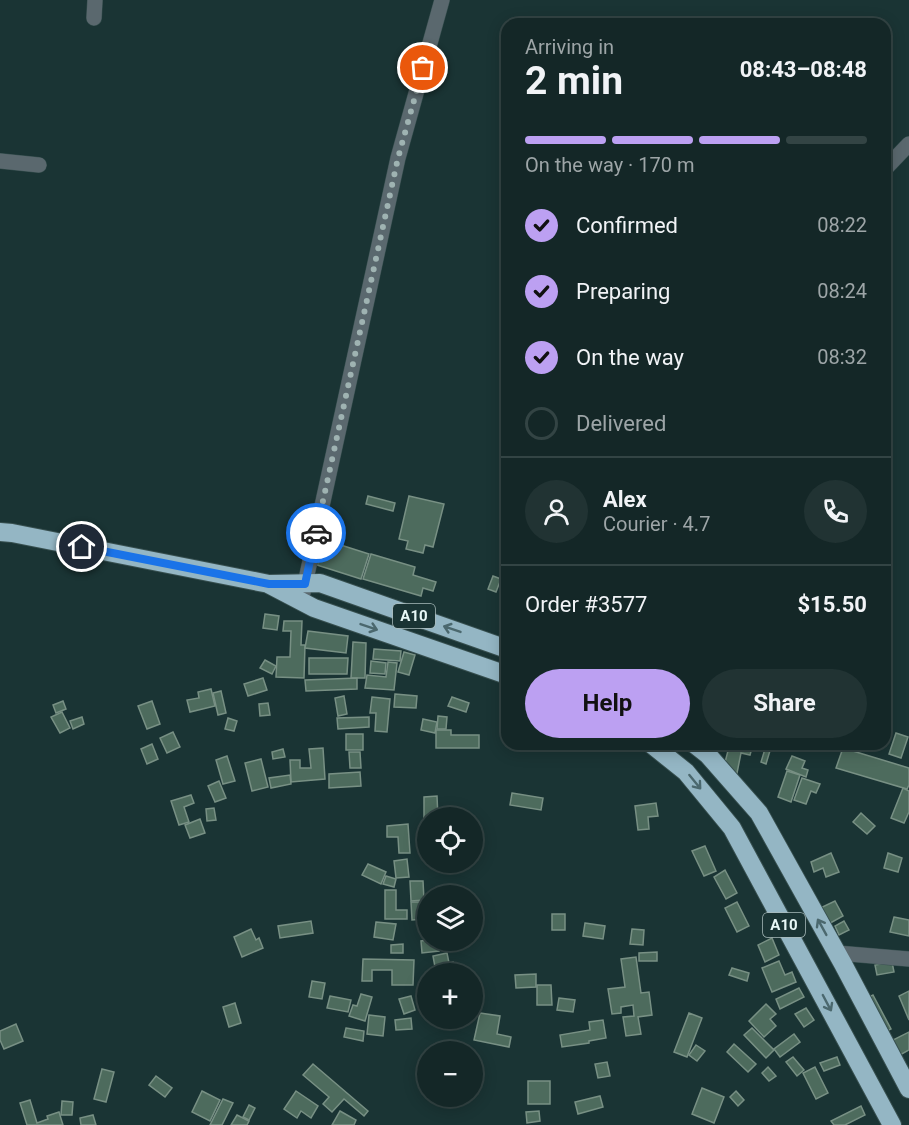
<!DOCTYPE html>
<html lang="en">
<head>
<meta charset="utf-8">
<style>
	body { margin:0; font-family:Roboto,sans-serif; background:#213333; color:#f1f3f6; height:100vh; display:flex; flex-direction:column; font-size:22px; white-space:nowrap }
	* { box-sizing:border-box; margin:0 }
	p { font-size:20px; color:#9da5a7 }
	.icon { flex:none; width:33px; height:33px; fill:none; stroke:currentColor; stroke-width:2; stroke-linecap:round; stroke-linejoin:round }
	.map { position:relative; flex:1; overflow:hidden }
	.side { position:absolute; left:501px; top:18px; width:390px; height:732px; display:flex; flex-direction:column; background:#142727; border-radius:18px; box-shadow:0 3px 15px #0003,0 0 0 2px #344 }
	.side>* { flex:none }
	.tools { position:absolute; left:417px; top:807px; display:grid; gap:12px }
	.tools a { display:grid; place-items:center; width:66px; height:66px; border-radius:50%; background:#142727; box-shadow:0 3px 15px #0003,0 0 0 2px #344; font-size:30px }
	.pin { position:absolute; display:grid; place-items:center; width:51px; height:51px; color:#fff; margin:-26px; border:3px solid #fff; border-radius:50%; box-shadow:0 2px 6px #0007 }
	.courier { position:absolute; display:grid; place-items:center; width:60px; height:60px; margin:-30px; border:4px solid #1a73e8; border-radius:50%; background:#fff; color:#222; box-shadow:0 2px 8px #0007 }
	.headline em { font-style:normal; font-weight:700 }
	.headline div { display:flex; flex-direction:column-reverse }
	.headline { display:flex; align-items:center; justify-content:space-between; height:102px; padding:0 24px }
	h1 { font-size:39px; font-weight:700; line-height:45px }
	.bar { display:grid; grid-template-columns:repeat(4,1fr); gap:9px 6px; align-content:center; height:72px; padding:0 24px }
	.bar i { height:8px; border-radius:4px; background:#344 }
	.bar .active { background:#bca0f2 }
	.bar p { grid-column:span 4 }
	.line { display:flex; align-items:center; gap:15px; padding:0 24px; border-top:2px solid #344 }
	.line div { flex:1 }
	.round { display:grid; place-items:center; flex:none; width:63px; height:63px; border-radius:32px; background:#213333 }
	ol { padding:0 24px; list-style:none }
	li { display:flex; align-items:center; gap:18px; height:66px }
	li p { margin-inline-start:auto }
	li .icon { padding:6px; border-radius:50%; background:#bca0f2; color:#111; stroke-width:4 }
	li:last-child { color:#9da5a7 }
	li i { width:33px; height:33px; border:3px solid #344; border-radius:50% }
	.cta { display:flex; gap:12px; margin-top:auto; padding:12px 24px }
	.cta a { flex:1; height:69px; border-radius:36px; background:#bca0f2; color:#111; font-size:24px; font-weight:700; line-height:69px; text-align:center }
	.cta a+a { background:#213333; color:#f1f3f6 }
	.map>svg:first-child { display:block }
	.building { fill:#4d6b5d; stroke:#789084; stroke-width:1.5 }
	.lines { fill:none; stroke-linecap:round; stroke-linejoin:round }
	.minor-casing { stroke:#374f4f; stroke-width:16 }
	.highway-casing { stroke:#374f4f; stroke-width:20 }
	.minor { stroke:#5a686e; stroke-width:15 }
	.highway { stroke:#94b6c4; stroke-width:18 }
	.oneway { stroke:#4b686e }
	.done { stroke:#9fb3b2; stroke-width:6; stroke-dasharray:0 10.8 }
	.route { stroke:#1a73e8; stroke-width:8 }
	.labels { text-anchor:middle; stroke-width:4.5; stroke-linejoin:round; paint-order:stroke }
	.shield { fill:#1a3434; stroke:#aabcbc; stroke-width:1.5 }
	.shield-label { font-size:15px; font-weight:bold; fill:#e7f7f6 }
</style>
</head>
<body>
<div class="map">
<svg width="909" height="1125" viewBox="0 0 909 1125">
	<rect width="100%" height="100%" fill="#1a3434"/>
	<!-- building -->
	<g class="building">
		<polygon points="368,496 395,503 393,511 366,504"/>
		<polygon points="409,496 444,504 433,547 425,545 423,553 406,549 408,541 399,539"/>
		<polygon points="325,540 369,554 361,579 317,565"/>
		<polygon points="371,554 415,567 413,575 436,582 433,591 423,588 421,596 363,579"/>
		<polygon points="493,576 501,579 496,592 488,589"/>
		<polygon points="265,614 279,616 277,630 263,628"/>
		<polygon points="284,621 302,621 301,645 305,645 304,678 276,677 277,657 290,657 291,631 283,631"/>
		<polygon points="308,631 348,636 346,653 305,648"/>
		<polygon points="353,642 366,643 365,678 351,678"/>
		<polygon points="374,649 401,651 400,661 373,659"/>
		<polygon points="404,652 415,655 409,675 398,672"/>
		<polygon points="309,658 348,658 347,674 309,674"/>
		<polygon points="265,660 276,666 272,674 260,668"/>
		<polygon points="371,661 386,663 385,674 370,673"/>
		<polygon points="388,662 397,663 394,690 365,688 367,675 386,677"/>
		<polygon points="263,678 267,690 248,696 244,684"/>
		<polygon points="357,678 357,689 306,691 305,680"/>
		<polygon points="211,689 215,706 190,712 187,700 199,698 198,692"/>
		<polygon points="221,691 226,713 218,715 213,693"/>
		<polygon points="395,694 417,696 416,708 394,707"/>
		<polygon points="344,696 347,714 338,716 335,698"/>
		<polygon points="372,697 390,699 387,732 375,731 376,713 370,713"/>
		<polygon points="452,697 469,703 466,712 448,706"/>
		<polygon points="63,701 66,709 56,713 53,705"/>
		<polygon points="152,701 160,724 147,729 138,706"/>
		<polygon points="268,703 270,715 260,716 259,704"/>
		<polygon points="62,712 70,728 60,733 51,717"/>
		<polygon points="438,716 447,717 446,729 437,729"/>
		<polygon points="82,717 84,724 73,729 70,721"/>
		<polygon points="369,717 369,727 338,729 337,718"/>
		<polygon points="228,718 237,721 234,731 225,729"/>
		<polygon points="423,719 437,722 435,733 421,730"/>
		<polygon points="436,730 451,730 451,735 479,735 479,748 436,748"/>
		<polygon points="173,732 180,747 167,753 160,738"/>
		<polygon points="896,733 908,737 901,758 889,754"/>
		<rect x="346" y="734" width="17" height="16"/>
		<polygon points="152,744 158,759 147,764 141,749"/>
		<polygon points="716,744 753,744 750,755 741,753 737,773 723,770 729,747"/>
		<polygon points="758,744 772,744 766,764 761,762 765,749 757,746"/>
		<polygon points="323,748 325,779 291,782 290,760 300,760 300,768 311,768 309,749"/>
		<polygon points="843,748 909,768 909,785 907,789 836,768"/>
		<polygon points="283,749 285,757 273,759 272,752"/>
		<polygon points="349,752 360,752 361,768 350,768"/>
		<polygon points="227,756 235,781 223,784 216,760"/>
		<polygon points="792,756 805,761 802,768 808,770 806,777 786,769"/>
		<polygon points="261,759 268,787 252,791 245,763"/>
		<polygon points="787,771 800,775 791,802 778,797"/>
		<polygon points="360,772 361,786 329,788 329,774"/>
		<polygon points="290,775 291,784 271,788 269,778"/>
		<polygon points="802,778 820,784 816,793 811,791 806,804 794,800"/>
		<polygon points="219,781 226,798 215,802 208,786"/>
		<polygon points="903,788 909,791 909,812 904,823 891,818"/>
		<polygon points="512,793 543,798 541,810 510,805"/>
		<polygon points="191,795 194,803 184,807 189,822 179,825 171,801"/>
		<polygon points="437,796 438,818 428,818 428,819 424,819 424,797"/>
		<polygon points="656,803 658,816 648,817 649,829 638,830 635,806"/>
		<polygon points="214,808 216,820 207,821 206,809"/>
		<polygon points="861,813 875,826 867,834 853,822"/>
		<polygon points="200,819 205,833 190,838 185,825"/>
		<polygon points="408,824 410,853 399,853 398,837 387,837 387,826"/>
		<polygon points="705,846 716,871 704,876 692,851"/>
		<polygon points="831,853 839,872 826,877 823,868 814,872 811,862"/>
		<polygon points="888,853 902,858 898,872 884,868"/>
		<polygon points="407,859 409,877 396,878 394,861"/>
		<polygon points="368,864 386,872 381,884 362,875"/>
		<polygon points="725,870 737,893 726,899 714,877"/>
		<polygon points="386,876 396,879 394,887 383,884"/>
		<polygon points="410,881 423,881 424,900 411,901"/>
		<polygon points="385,890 396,890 396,910 407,910 407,919 385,919"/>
		<polygon points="835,901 843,916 825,926 816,910"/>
		<polygon points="411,902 423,902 424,919 412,920"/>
		<polygon points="737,902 749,926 737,932 725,908"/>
		<rect x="552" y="914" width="13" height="16"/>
		<polygon points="894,917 909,920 909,936 890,932"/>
		<polygon points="311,921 313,933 280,938 278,926"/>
		<polygon points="844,921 849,930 839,935 835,926"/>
		<polygon points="376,922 396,924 393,940 374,937"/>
		<polygon points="585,923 605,926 603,939 583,936"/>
		<polygon points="251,929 256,940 259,938 263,948 242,957 234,937"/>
		<polygon points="632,929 644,930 643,945 630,944"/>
		<polygon points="772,938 779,955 765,962 758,945"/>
		<polygon points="428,940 438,940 439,951 422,953 421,941"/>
		<polygon points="403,944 403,953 391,953 391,945"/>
		<polygon points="657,952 657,961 639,961 639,953"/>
		<polygon points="447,953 449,963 453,962 455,974 444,974 442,966 435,967 433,956"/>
		<polygon points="636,957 641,993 649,992 652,1015 638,1017 641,1034 626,1036 623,1017 634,1016 633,1005 621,1007 621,1013 612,1014 608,989 625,987 621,959"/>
		<polygon points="363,959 414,960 413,985 392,985 392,970 372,970 372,981 362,981"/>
		<polygon points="779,961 785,975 792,972 796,982 772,992 762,968"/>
		<polygon points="892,962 894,972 877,975 875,965"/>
		<polygon points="732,968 749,973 747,981 729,975"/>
		<polygon points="536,974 536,987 516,988 515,975"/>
		<polygon points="312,981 325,983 322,999 309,997"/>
		<polygon points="537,985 551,985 552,1005 537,1005"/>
		<polygon points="799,988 804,997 780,1009 776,999"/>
		<polygon points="909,991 909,1020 899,996"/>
		<polygon points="361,994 372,997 365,1021 349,1016 353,1005 357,1006"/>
		<polygon points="873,995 891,1029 881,1034 863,1000"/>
		<polygon points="330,996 351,1000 348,1012 327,1008"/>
		<polygon points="411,996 415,1010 404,1014 399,999"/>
		<polygon points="559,998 575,1000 573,1012 557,1010"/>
		<polygon points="235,1003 241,1023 229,1027 223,1007"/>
		<polygon points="766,1004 776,1014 770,1019 776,1026 764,1037 749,1021"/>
		<polygon points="806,1008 814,1020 804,1027 795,1014"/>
		<polygon points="480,1013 500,1016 497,1034 511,1037 509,1047 474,1040"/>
		<polygon points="689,1013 702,1018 687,1057 674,1052"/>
		<polygon points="369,1015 385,1017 383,1036 367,1034"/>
		<polygon points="411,1018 412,1029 396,1030 395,1020"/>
		<polygon points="603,1020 606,1038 589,1041 589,1043 562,1047 560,1035 590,1030 589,1022"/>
		<polygon points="16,1024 23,1041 4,1049 0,1040 0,1031"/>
		<polygon points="346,1028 364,1031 363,1041 344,1037"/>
		<polygon points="752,1028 774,1050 766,1058 744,1035"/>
		<polygon points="909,1032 909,1050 900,1055 893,1040"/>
		<polygon points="794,1034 800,1042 780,1057 774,1049"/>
		<polygon points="734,1044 756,1064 748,1072 727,1052"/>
		<polygon points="696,1045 705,1051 697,1061 689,1055"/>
		<polygon points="793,1057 804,1070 797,1076 786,1062"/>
		<polygon points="837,1057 840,1065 824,1071 820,1063"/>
		<polygon points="607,1062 610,1076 598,1078 595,1064"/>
		<polygon points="313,1064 368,1111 364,1116 344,1099 332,1112 323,1104 329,1097 303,1075"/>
		<polygon points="768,1067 776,1076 769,1081 762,1073"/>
		<polygon points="815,1067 828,1093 816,1099 803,1073"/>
		<polygon points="102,1069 114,1072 106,1102 94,1099"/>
		<polygon points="156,1076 172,1088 165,1097 149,1085"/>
		<rect x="528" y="1081" width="22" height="23"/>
		<polygon points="702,1088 724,1097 714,1123 692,1114"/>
		<polygon points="202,1091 220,1100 210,1121 192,1112"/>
		<polygon points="296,1091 318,1106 311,1118 301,1111 297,1118 284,1109"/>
		<polygon points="736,1091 744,1100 738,1106 730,1097"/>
		<polygon points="600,1096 603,1107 578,1114 575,1102"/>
		<polygon points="223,1099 233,1103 222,1125 210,1125"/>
		<polygon points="30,1100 37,1123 48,1119 47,1116 59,1112 63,1125 27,1125 20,1103"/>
		<polygon points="62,1101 73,1102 72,1115 61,1115"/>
		<polygon points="249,1105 255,1108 249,1120 243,1117"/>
		<polygon points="861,1106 865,1115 845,1125 834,1125 831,1121"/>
		<polygon points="340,1111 356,1120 354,1125 332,1125"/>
		<polygon points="539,1111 540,1121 527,1123 526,1112"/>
		<polygon points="93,1115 96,1125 81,1125 80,1118"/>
		<polygon points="237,1115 249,1121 247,1125 231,1125"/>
	</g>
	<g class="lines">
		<defs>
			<g id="minor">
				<polyline points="94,18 95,0"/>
				<polyline points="0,161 39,165"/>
				<polyline points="885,169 909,144"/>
				<polyline points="303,593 398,158 442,0"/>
				<polyline points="837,953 909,959"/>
			</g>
			<g id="highway">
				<polyline points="0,532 12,533 269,584 320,583 507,649"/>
				<polyline points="270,585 314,608 507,675"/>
				<polyline points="651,744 686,772 732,828 892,1125"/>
				<polyline points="694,744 708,755 759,813 843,964 909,1089"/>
			</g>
		</defs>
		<!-- minor casing -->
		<use href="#minor" class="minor-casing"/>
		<!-- highway casing -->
		<use href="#highway" class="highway-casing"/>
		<!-- minor -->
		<use href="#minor" class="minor"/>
		<!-- highway -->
		<use href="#highway" class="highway"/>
	</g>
	<!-- one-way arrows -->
	<defs><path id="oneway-shaft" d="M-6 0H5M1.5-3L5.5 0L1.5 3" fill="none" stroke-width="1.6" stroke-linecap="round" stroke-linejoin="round" transform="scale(1.5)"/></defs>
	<g class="oneway">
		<use href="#oneway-shaft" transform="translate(369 627) rotate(19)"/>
		<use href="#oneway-shaft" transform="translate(452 629) rotate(-161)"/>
		<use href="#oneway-shaft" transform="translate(695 782) rotate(51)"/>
		<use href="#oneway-shaft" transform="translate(822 927) rotate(-119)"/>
		<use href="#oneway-shaft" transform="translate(827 1003) rotate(62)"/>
	</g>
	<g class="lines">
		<!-- done -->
		<polyline class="done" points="316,533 398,158 423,68"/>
		<!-- route -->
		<polyline class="route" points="82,547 269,584 305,584 316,533"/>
	</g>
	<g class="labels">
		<!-- shield labels -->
		<g class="shield">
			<rect x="393" y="604" width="42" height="24" rx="4.5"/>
			<rect x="763" y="913" width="42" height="24" rx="4.5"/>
		</g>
		<g class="shield-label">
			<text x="414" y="621">A10</text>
			<text x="784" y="930">A10</text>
		</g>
	</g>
</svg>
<div class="tools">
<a><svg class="icon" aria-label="locate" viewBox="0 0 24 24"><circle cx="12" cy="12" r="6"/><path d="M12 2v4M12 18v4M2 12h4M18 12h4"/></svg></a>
<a><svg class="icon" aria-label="layers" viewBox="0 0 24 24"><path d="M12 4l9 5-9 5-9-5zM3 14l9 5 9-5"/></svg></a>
<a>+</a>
<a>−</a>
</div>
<div class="pin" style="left:423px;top:68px;background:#ea580c"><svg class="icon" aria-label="bag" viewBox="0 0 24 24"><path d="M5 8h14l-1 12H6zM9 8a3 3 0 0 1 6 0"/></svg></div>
<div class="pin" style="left:82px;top:547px;background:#1f2937"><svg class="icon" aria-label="home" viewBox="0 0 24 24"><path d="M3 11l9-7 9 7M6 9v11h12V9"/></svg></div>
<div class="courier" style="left:316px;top:533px"><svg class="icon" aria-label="car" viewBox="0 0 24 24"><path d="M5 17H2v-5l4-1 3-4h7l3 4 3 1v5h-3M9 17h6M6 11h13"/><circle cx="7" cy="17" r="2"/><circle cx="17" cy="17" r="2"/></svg></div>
<section class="side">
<div class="headline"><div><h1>2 min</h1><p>Arriving in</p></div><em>08:43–08:48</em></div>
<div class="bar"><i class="active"></i><i class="active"></i><i class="active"></i><i></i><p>On the way · 170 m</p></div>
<ol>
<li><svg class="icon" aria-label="check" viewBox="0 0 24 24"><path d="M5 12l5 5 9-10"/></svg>Confirmed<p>08:22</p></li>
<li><svg class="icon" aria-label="check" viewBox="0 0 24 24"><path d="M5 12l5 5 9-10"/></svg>Preparing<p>08:24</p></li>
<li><svg class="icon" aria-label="check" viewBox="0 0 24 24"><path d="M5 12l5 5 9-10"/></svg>On the way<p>08:32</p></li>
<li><i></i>Delivered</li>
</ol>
<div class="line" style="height:108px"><a class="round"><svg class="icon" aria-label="person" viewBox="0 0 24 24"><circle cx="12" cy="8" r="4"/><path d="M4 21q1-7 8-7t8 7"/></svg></a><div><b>Alex</b><p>Courier · 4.7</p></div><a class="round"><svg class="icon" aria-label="phone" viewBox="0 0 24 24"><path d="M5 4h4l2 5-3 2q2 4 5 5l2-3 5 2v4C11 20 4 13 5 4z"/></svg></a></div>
<div class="line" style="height:78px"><div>Order #3577</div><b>$15.50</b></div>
<div class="cta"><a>Help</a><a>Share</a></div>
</section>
</div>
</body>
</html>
